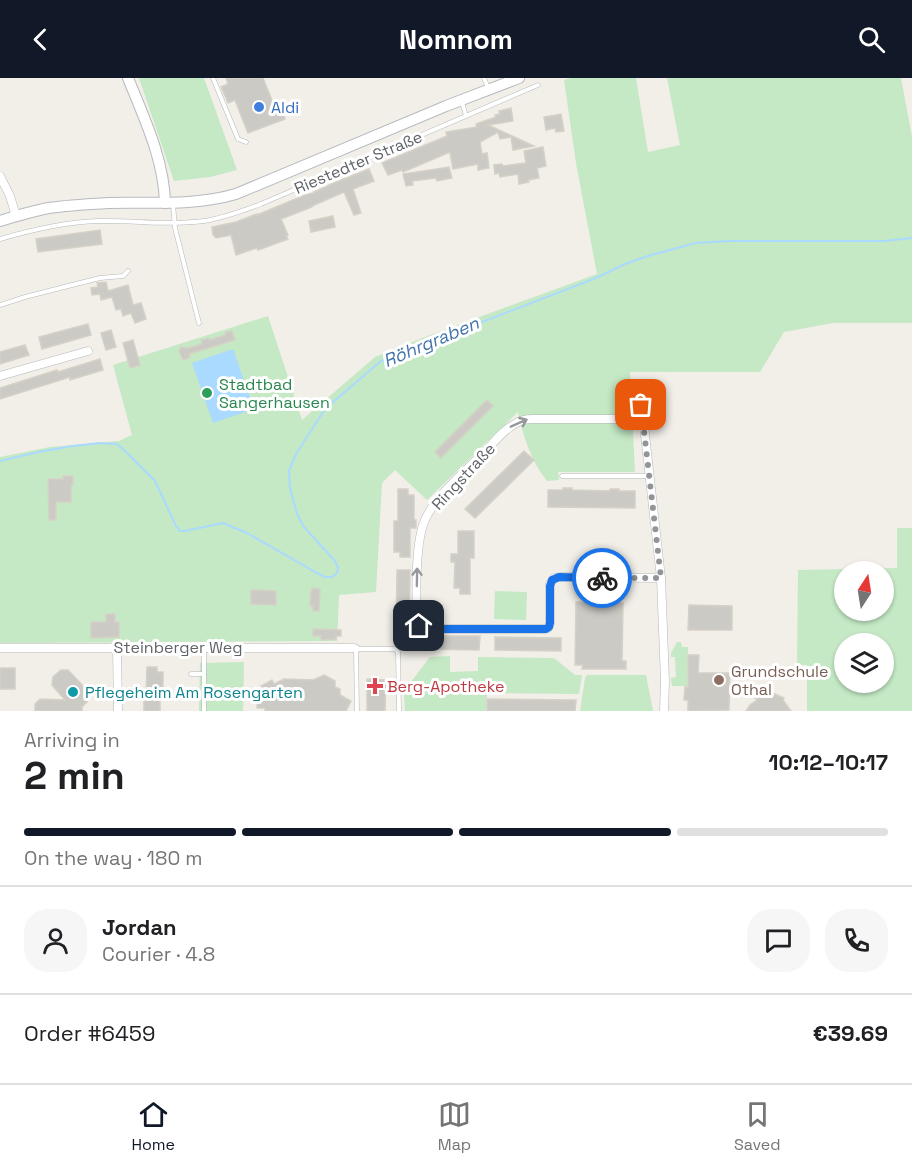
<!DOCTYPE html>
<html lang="en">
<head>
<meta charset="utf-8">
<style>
	body { margin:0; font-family:"Space Grotesk",sans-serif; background:#f6f6f6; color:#202124; height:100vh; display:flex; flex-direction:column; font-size:22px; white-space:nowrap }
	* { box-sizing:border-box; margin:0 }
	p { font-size:20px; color:#757577 }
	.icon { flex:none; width:33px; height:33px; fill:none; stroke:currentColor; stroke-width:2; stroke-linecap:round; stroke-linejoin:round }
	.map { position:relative; height:633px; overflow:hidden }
	.side { display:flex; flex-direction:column; background:#fff; flex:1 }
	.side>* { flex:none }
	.needle { width:39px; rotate:12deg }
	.buttons { position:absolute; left:834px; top:483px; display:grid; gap:12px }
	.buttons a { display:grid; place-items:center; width:60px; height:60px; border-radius:50%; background:#fff; box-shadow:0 2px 4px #0004; font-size:30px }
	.pin { position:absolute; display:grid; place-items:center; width:51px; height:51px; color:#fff; margin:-26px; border-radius:12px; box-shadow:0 3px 9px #0006 }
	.courier { position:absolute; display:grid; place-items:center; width:60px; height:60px; margin:-30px; border:4px solid #1a73e8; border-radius:50%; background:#fff; color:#222; box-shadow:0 2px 8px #0007 }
	.head em { font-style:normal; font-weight:800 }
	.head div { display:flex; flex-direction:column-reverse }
	.head { display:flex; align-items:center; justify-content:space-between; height:102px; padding:0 24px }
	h1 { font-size:39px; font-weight:800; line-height:45px }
	.bar { display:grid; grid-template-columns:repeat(4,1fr); gap:9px 6px; align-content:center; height:72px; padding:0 24px }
	.bar i { height:8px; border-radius:4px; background:#e0e0e0 }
	.bar .on { background:#111827 }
	.bar p { grid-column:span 4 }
	.line { display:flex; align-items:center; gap:15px; padding:0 24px; border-top:2px solid #e0e0e0 }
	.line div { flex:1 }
	.round { display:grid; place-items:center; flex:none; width:63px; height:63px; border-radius:24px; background:#f6f6f6 }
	header { display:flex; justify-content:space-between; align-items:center; height:78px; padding:0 24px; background:#111827; color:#fff; font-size:27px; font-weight:800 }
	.tabs { display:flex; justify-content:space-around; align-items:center; height:84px; border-top:2px solid #e0e0e0; background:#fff; font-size:16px; color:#757577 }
	.tabs a { display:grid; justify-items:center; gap:3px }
	.tabs .on { color:#111827 }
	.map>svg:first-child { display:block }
	.green { fill:#c5e8c5; fill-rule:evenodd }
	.water { fill:#aadaff }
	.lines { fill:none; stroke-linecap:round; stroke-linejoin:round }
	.stream { stroke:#aadaff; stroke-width:2 }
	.building { fill:#cccac5; stroke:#d6d1c6; stroke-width:1.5 }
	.service-casing { stroke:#b5b8bc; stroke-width:5 }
	.minor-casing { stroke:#b5b8bc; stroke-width:9 }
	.secondary-casing { stroke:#b6babf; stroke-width:12 }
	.service { stroke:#fff; stroke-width:4 }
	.minor { stroke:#fff; stroke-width:8 }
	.secondary { stroke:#fff; stroke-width:10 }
	.oneway { stroke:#979a9d }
	.done { stroke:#929495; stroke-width:6; stroke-dasharray:0 10.8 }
	.route { stroke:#1a73e8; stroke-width:8 }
	.shop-dot { fill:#3f7fe0; stroke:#fff; stroke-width:2 }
	.leisure-dot { fill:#2e9e5b; stroke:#fff; stroke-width:2 }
	.education-dot { fill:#8d6e63; stroke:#fff; stroke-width:2 }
	.health-dot { fill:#e0444e; stroke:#fff; stroke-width:2 }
	.culture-dot { fill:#0f9aa8; stroke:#fff; stroke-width:2 }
	.labels { text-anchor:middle; stroke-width:6; stroke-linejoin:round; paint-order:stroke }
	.shop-label { font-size:16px; fill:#366cbe; stroke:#fff; text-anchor:start }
	.street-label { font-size:16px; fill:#5f6368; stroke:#fff }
	.leisure-label { font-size:16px; fill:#27864d; stroke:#fff; text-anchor:start }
	.education-label { font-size:16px; fill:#785e54; stroke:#fff; text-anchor:start }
	.health-label { font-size:16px; fill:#be3a42; stroke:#fff; text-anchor:start }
	.culture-label { font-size:16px; fill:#0d838f; stroke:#fff; text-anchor:start }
	.water-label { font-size:18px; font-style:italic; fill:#4174aa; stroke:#fff }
</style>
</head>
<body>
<header><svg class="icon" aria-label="back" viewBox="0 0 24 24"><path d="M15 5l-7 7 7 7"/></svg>Nomnom<svg class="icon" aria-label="search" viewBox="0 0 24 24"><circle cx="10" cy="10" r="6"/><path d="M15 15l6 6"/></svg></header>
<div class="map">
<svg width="912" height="633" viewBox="0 0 912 633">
	<rect width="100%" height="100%" fill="#f1efe8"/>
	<!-- green -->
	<g class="green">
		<polygon points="139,0 204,0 237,92 210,99 174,103"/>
		<path d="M 571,0 L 636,0 L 648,74 L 680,67 L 667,0 L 901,0 L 912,59 L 912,245 L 833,245 L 784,254 L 760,294 L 630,294 L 635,394 L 558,394 L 559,402 L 547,403 C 531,383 523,358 518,334 L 427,422 L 395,392 L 382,405 L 376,514 L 339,517 L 337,563 L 0,565 L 0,379 L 50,369 L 119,363 L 132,357 L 113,287 L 268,238 L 302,342 L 375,279 L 425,259 L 597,196 L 576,85 L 564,2 Z"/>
		<path d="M 897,450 L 912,450 L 912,633 L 807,633 L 807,587 L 797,587 L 798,492 L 897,490 ZM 844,494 L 884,494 L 884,532 L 844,532 ZM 844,566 L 884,566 L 884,604 L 844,604 Z"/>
		<polygon points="495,513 527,514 526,542 494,541"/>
		<polygon points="677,564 681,564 682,569 688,569 687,608 672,608 671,600 676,599 675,579 671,579 671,575"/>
		<polygon points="450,578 450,594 478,593 478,579 554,580 575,597 582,597 579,616 487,615 486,633 405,633 404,614 407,609 430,579"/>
		<polygon points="244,584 243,633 199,633 200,585"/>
		<polygon points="587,597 646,597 653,633 580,633 585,600"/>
	</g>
	<!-- water -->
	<polygon class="water" points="233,271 254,331 213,345 192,285"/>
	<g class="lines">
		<!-- stream -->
		<polyline class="stream" points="0,383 38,374 73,368 100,365 117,366 123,371 155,403 176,448 180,453 185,453 223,445 247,455 315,494 325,499 332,499 337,495 338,490 335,483 304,449 297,436 290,410 289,393 296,376 325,331 381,283 596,200 625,186 651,177 696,165 729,163 885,163 912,160"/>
	</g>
	<!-- building -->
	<g class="building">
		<polygon points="226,0 263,0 273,25 278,22 285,41 248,55 235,22 228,25 226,20 221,9 228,6"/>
		<polygon points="511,30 513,43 488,47 534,68 513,72 511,59 500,61 498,54 480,64 482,76 487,75 489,90 478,92 478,86 453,91 450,74 403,94 402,92 388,97 382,85 447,58 446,54 477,49 476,46 496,39 495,37 500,36 499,33"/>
		<polygon points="561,36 564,53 556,54 555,50 546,52 544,39"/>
		<polygon points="543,69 546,88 537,90 539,100 528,102 529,104 519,106 518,96 500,99 499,95 495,96 494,87 502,86 503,88 526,85 524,73"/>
		<polygon points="449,89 452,100 437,103 436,100 412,103 413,107 406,108 403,96"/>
		<polygon points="369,91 374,103 353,111 361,135 354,137 344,114 312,128 312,129 281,141 288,157 286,158 288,161 258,172 257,170 236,177 231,157 216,160 213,157 212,149 236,144 257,136 257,137 305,117 314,115 314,114 336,104"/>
		<polygon points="333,138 335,149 311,154 309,143"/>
		<polygon points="100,152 102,166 38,174 36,161"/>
		<polygon points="106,204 108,213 128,207 133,227 141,225 146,241 135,245 131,235 123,238 121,231 116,232 112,219 101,222 100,216 92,217 91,210 98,209 97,205"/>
		<polygon points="88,246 91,257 42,271 39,259"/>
		<polygon points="111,252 116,269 106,272 101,255"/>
		<polygon points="232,253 235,262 189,276 190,279 183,282 179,273 181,269 188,270 202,266 201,262 209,260 210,262 225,257 226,254"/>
		<polygon points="133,262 140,287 130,290 123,265"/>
		<polygon points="25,267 29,277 0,286 0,274"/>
		<polygon points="100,281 103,292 70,302 70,299 0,321 0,310 57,292 58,294"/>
		<polygon points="487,322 493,328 441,380 435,374"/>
		<polygon points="524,373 534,382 475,440 465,431"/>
		<polygon points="63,398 73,398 73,407 71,407 71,424 56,424 56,442 49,442 48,401 63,401"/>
		<polygon points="563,410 572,410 572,412 610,413 610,411 619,411 619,413 635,413 635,430 548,429 548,412 563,412"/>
		<polygon points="398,411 408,411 408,417 414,417 414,442 416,442 416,450 410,450 410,479 400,479 400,474 394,474 394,443 398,443"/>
		<polygon points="458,453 474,453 474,480 470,480 470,516 460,516 460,510 454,510 455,484 451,484 451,476 458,476"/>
		<polygon points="397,492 410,492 409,558 480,558 479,572 414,571 414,565 396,564"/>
		<polygon points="312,510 320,511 319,533 313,533 313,528 310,528 311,513 312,513"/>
		<polygon points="251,512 276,513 276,527 251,526"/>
		<polygon points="576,524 623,525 622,583 626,583 626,591 582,591 583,587 575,587"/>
		<polygon points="689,527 732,528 732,552 688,552"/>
		<polygon points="106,536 115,536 115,544 119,544 119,559 91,560 91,544 106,544"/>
		<polygon points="313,551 341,552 341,558 336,558 336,561 321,562 321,558 313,558"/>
		<polygon points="495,559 561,560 561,573 495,572"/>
		<polygon points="688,577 699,577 698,595 730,595 729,632 688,633 688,622 684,622 685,609 688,609"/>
		<polygon points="147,589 157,589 157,594 163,594 163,620 160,620 160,633 144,633 144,620 146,620"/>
		<rect x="0" y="590" width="15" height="21"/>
		<polygon points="61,592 68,592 87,612 88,623 82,629 82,633 35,633 35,626 40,621 65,622 52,607 53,599"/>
		<polygon points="324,597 335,603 335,609 340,611 340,617 351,623 346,633 265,633 265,630 257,630 258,614 263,612 261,608 272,602 274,606 284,601 313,602"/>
		<polygon points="367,601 386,602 385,633 367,633"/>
		<polygon points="765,615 775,616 784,620 783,622 791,633 746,633 750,627 757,622 754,619"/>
		<polygon points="487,621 576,622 575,633 487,633"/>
	</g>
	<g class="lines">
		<defs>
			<g id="service">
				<polyline points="213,0 238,61 246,64"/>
				<polyline points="484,0 488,10"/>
				<polyline points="462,24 466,38"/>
				<polyline points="173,126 175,150 199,245"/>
				<path d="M 0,161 C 31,152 66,144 99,143 C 134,142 169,148 204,143 C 224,140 242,133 261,126 L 538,7"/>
				<polyline points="0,227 25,219 76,206 100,200 123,198 128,193"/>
				<polyline points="562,398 649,398"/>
				<polyline points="191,596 204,596"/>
				<polyline points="204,633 204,570"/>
				<polyline points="357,633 356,571 395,571 398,574 399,633"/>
			</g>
			<g id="minor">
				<polyline points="0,98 10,118 16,138"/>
				<polyline points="0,298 88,273"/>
				<polyline points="640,312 661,500 665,603 664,633"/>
				<path d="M 643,341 L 533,341 C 526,341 520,342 515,346 C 503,352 494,364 485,374 C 465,393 431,422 423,447 C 415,472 416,517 417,544 L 421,549 L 430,551 L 546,551 L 548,550 L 550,546 L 550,506 L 554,500 L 561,499 L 661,500"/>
				<polyline points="117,569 118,633"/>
				<polyline points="0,570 354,570 356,571"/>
			</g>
			<g id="secondary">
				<path d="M 128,0 C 144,40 164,81 165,125"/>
				<path d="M 0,143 C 16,138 32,133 49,130 C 68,127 89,126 108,125 C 152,124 194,128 236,116 L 446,28 L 519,0"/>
			</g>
		</defs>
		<!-- service casing -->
		<use href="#service" class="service-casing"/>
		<!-- minor casing -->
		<use href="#minor" class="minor-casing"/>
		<!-- secondary casing -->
		<use href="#secondary" class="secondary-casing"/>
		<!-- service -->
		<use href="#service" class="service"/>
		<!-- minor -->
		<use href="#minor" class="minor"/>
		<!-- secondary -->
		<use href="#secondary" class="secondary"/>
	</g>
	<!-- one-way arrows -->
	<defs><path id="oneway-shaft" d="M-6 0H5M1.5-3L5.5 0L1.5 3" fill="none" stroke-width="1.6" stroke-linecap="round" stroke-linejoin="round" transform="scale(1.5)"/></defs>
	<g class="oneway">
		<use href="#oneway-shaft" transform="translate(519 345) rotate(-24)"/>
		<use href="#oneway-shaft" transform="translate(417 499) rotate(-89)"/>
	</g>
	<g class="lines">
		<!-- done -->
		<polyline class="done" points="602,500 661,500 641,327"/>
		<!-- route -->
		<polyline class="route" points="419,548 430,551 546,551 549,549 550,545 550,508 552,502 559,499 602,500"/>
	</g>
	<!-- markers -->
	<circle class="shop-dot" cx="259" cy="29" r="6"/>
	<circle class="leisure-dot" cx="207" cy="315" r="6"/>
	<circle class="education-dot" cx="719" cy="602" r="6"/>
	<path class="health-dot" d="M372 599h6v6h6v6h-6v6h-6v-6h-6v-6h6z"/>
	<circle class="culture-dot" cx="73" cy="614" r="6"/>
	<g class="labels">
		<!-- shop labels -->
		<g class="shop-label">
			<text x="271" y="35">Aldi</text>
		</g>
		<!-- street labels -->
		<g class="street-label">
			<text transform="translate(358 84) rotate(-23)" y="6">Riestedter Straße</text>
			<text transform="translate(463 398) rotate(-47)" y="6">Ringstraße</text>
			<text x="178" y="575">Steinberger Weg</text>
		</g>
		<!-- leisure labels -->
		<g class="leisure-label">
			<text x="219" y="312">Stadtbad<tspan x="219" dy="18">Sangerhausen</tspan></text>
		</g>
		<!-- education labels -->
		<g class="education-label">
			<text x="731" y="599">Grundschule<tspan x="731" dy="18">Othal</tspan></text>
		</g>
		<!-- health labels -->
		<g class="health-label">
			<text x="387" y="614">Berg-Apotheke</text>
		</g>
		<!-- culture labels -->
		<g class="culture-label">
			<text x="85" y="620">Pflegeheim Am Rosengarten</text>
		</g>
		<!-- water labels -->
		<g class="water-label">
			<text transform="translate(431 264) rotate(-23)" y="6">Röhrgraben</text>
		</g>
	</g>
</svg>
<div class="buttons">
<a><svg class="needle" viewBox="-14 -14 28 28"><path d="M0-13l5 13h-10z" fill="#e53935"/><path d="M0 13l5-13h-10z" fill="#757577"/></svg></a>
<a><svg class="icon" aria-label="layers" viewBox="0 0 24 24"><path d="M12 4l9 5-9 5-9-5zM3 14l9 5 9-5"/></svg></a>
</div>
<div class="pin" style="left:641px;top:327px;background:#ea580c"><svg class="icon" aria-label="bag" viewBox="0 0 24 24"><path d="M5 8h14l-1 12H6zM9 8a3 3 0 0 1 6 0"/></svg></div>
<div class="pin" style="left:419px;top:548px;background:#1f2937"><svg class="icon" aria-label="home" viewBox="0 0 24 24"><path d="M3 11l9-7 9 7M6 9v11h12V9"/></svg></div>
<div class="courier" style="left:602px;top:500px"><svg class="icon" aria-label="bike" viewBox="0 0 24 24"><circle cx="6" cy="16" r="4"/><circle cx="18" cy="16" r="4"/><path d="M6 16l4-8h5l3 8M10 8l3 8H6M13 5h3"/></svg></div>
</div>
<section class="side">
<div class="head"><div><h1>2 min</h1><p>Arriving in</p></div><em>10:12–10:17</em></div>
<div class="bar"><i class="on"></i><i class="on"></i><i class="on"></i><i></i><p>On the way · 180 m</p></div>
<div class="line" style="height:108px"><a class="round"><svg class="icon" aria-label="person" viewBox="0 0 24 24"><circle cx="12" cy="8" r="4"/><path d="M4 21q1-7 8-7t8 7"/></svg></a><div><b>Jordan</b><p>Courier · 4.8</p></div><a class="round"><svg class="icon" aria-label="chat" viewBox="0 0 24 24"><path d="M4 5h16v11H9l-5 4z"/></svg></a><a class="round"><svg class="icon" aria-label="phone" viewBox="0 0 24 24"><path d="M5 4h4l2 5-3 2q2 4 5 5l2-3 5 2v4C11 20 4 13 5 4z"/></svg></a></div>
<div class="line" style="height:78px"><div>Order #6459</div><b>€39.69</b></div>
</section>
<nav class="tabs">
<a class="on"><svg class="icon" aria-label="home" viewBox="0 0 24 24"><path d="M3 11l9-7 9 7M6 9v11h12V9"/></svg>Home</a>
<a><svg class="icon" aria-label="map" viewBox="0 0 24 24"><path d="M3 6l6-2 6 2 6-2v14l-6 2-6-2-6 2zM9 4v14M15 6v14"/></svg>Map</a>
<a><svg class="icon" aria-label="saved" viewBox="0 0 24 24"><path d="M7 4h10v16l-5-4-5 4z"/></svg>Saved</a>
</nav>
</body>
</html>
